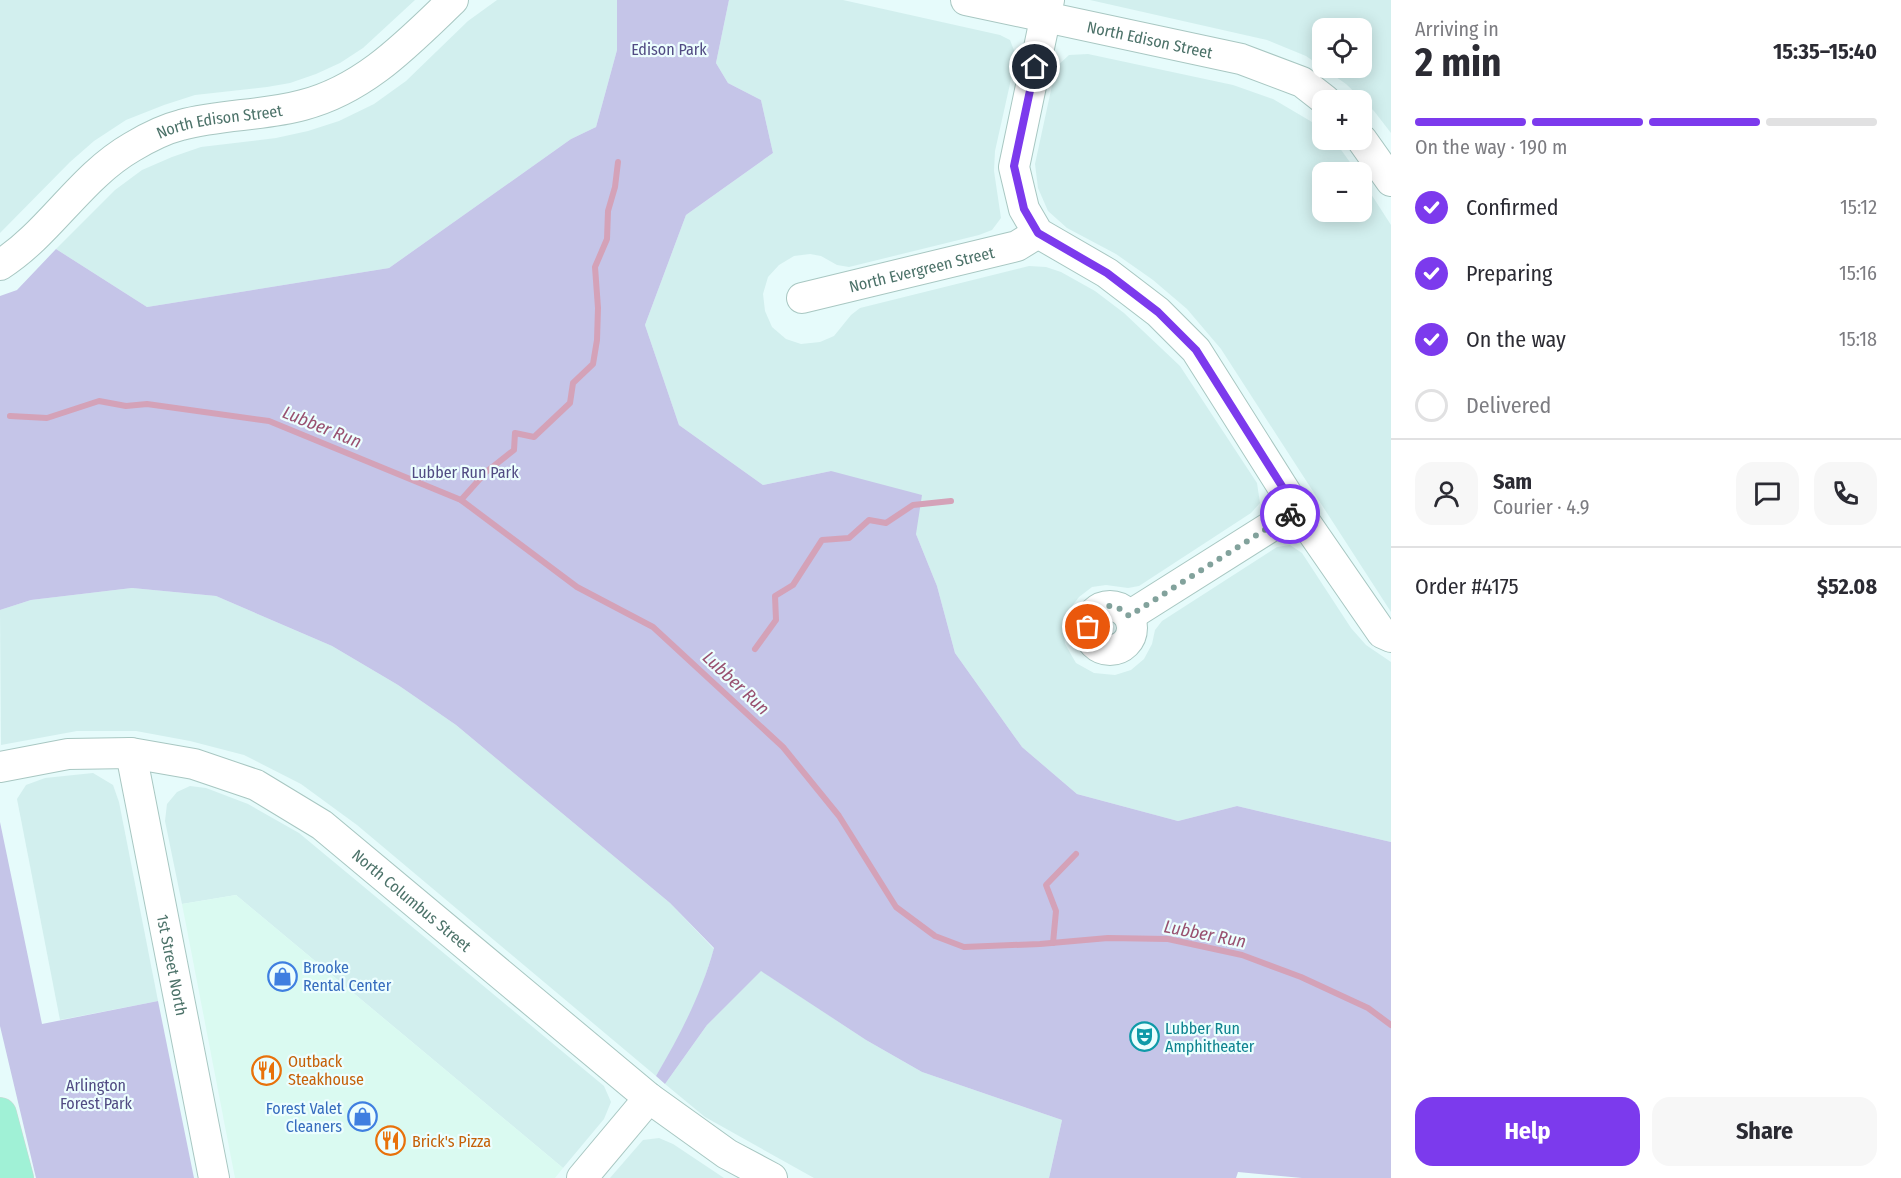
<!DOCTYPE html>
<html lang="en">
<head>
<meta charset="utf-8">
<style>
	body { margin:0; font-family:"Fira Sans Condensed",sans-serif; background:#f7f7f7; color:#2b2b33; height:100vh; display:flex; flex-direction:column; font-size:22px; white-space:nowrap }
	* { box-sizing:border-box; margin:0 }
	p { font-size:20px; color:#7c7c81 }
	.icon { flex:none; width:33px; height:33px; fill:none; stroke:currentColor; stroke-width:2; stroke-linecap:round; stroke-linejoin:round }
	.map { position:relative; flex:1; overflow:hidden }
	.drawer { display:flex; flex-direction:column; background:#fff; width:510px }
	.drawer>* { flex:none }
	.buttons { position:absolute; left:1312px; top:18px; display:grid; gap:12px }
	.buttons a { display:grid; place-items:center; width:60px; height:60px; border-radius:12px; background:#fff; box-shadow:0 3px 15px #0003; font-size:30px }
	.pin { position:absolute; display:grid; place-items:center; width:51px; height:51px; color:#fff; margin:-26px; border:3px solid #fff; border-radius:50%; box-shadow:0 2px 6px #0007 }
	.courier { position:absolute; display:grid; place-items:center; width:60px; height:60px; margin:-30px; border:4px solid #7c3aed; border-radius:50%; background:#fff; color:#222; box-shadow:0 2px 8px #0007 }
	.summary em { font-style:normal; font-weight:700 }
	.summary div { display:flex; flex-direction:column-reverse }
	.summary { display:flex; align-items:center; justify-content:space-between; height:102px; padding:0 24px }
	h1 { font-size:39px; font-weight:700; line-height:45px }
	.bar { display:grid; grid-template-columns:repeat(4,1fr); gap:9px 6px; align-content:center; height:72px; padding:0 24px }
	.bar i { height:8px; border-radius:4px; background:#e1e1e2 }
	.bar .on { background:#7c3aed }
	.bar p { grid-column:span 4 }
	.line { display:flex; align-items:center; gap:15px; padding:0 24px; border-top:2px solid #e1e1e2 }
	.line div { flex:1 }
	.round { display:grid; place-items:center; flex:none; width:63px; height:63px; border-radius:18px; background:#f7f7f7 }
	ol { padding:0 24px; list-style:none }
	li { display:flex; align-items:center; gap:18px; height:66px }
	li p { margin-inline-start:auto }
	li .icon { padding:6px; border-radius:50%; background:#7c3aed; color:#fff; stroke-width:4 }
	li:last-child { color:#7c7c81 }
	li i { width:33px; height:33px; border:3px solid #e1e1e2; border-radius:50% }
	.button { display:flex; gap:12px; margin-top:auto; padding:12px 24px }
	.button a { flex:1; height:69px; border-radius:18px; background:#7c3aed; color:#fff; font-size:24px; font-weight:700; line-height:69px; text-align:center }
	.button a+a { background:#f7f7f7; color:#2b2b33 }
	main { display:flex; flex:1; min-height:0 }
	.map>svg:first-child { display:block }
	.residential { fill:#d2efee; fill-rule:evenodd }
	.commercial { fill:#dafaf1 }
	.green { fill:#c5c5e8 }
	.lines { fill:none; stroke-linecap:round; stroke-linejoin:round }
	.stream { stroke:#d4a2b8; stroke-width:6 }
	.minor-casing { stroke:#a8c7c2; stroke-width:32 }
	.highway-casing { stroke:#cdd8d5; stroke-width:34 }
	.minor { stroke:#fff; stroke-width:30 }
	.highway { stroke:#a0f1d6; stroke-width:33 }
	.done { stroke:#82a29c; stroke-width:6; stroke-dasharray:0 10.8 }
	.route { stroke:#7c3aed; stroke-width:8 }
	.labels { text-anchor:middle; stroke-width:4.5; stroke-linejoin:round; paint-order:stroke }
	.street-label { font-size:16px; fill:#4c7269; stroke:#ecfefe }
	.park-label { font-size:16px; fill:#514b83; stroke:#ecfefe }
	.shop-label { font-size:16px; fill:#366cbe; stroke:#ecfefe; text-anchor:start }
	.culture-label { font-size:16px; fill:#0d838f; stroke:#ecfefe; text-anchor:start }
	.food-label { font-size:16px; fill:#c56008; stroke:#ecfefe; text-anchor:start }
	.water-label { font-size:18px; font-style:italic; fill:#995170; stroke:#ecfefe }
</style>
</head>
<body>
<main>
<div class="map">
<svg width="1391" height="1178" viewBox="0 0 1391 1178">
	<rect width="100%" height="100%" fill="#e6fbfb"/>
	<!-- residential -->
	<g class="residential">
		<polygon points="0,0 415,0 363,48 340,63 316,74 290,83 267,87 195,95 164,105 126,120 94,141 70,162 0,233"/>
		<polygon points="497,0 617,0 617,50 596,127 571,139 389,268 147,307 56,249 115,190 142,170 172,157 201,147 276,138 308,131 339,121 374,104 406,81 468,21"/>
		<polygon points="729,0 843,0 1000,35 1010,40 1015,53 1014,66 995,151 994,171 1001,218 992,230 979,235 849,267 837,265 821,256 810,254 794,256 779,265 768,277 763,294 765,311 772,327 786,339 801,344 820,342 834,336 851,315 860,308 1029,266 1046,267 1061,272 1095,291 1124,313 1180,366 1257,483 1260,503 1251,513 1139,586 1128,588 1106,585 1092,587 1079,597 1069,610 1063,626 1065,644 1076,663 1094,673 1115,675 1131,670 1144,659 1152,644 1155,630 1162,621 1277,547 1290,545 1302,553 1351,628 1366,645 1391,662 1391,842 1237,806 1178,821 1077,794 1022,747 955,653 937,586 916,534 831,471 763,485 679,425 645,325 686,215 773,153 761,100 728,83 716,63"/>
		<path d="M 1090,0 L 1391,0 L 1391,133 L 1374,111 L 1346,84 L 1306,56 L 1267,40 ZM 1323,28 L 1362,28 L 1362,68 L 1323,68 Z"/>
		<polygon points="1088,54 1233,85 1273,99 1312,122 1323,132 1323,140 1331,140 1339,147 1357,172 1323,172 1323,212 1362,212 1362,180 1391,225 1391,612 1221,349 1187,309 1153,280 1116,254 1067,228 1048,211 1038,188 1035,164 1056,67 1069,55"/>
		<polygon points="132,588 216,596 332,646 398,685 456,725 670,903 714,949 700,992 681,1035 656,1076 357,825 301,784 244,755 190,741 136,731 77,731 1,745 0,610 31,600"/>
		<polygon points="93,773 113,785 119,802 158,1001 60,1020 17,799 26,785 45,778"/>
		<polygon points="190,786 206,788 248,804 299,833 604,1086 611,1102 604,1119 563,1168 236,895 182,904 165,821 167,804 177,792"/>
		<polygon points="760,970 866,1040 922,1072 1062,1120 1049,1178 814,1178 705,1117 665,1084 707,1025"/>
		<polygon points="659,1138 673,1144 724,1178 610,1178 643,1140"/>
	</g>
	<!-- commercial -->
	<polygon class="commercial" points="236,895 563,1168 555,1178 235,1178 182,904"/>
	<!-- green -->
	<g class="green">
		<path d="M 617,0 L 729,0 L 716,63 L 728,83 L 761,100 L 773,153 L 686,215 L 645,325 L 679,425 L 763,485 L 831,471 L 922,495 L 916,534 L 937,586 L 955,653 L 1022,747 L 1077,794 L 1178,821 L 1237,806 L 1391,842 L 1391,1178 L 1302,1178 L 1238,1172 L 1236,1178 L 1049,1178 L 1062,1120 L 922,1072 L 866,1040 L 761,971 L 707,1025 L 665,1084 L 656,1076 C 680,1035 701,995 714,948 L 670,903 L 456,725 L 398,685 L 332,646 L 216,596 L 132,588 L 31,600 L 0,610 L 0,296 L 17,290 L 56,249 L 147,307 L 389,268 L 571,139 L 596,127 L 617,50 Z"/>
		<polygon points="0,822 42,1024 158,1001 194,1178 36,1178 0,1026"/>
	</g>
	<g class="lines">
		<!-- stream -->
		<g class="stream">
			<polyline points="10,416 47,418 99,401 126,406 147,404 269,421 461,500 577,587 653,627 783,747 839,816 896,907 935,936 964,947 1040,944 1108,938 1168,939 1242,955 1301,977 1368,1008 1391,1025"/>
			<polyline points="461,500 486,472 514,450 515,433 534,437 570,403 573,383 593,364 597,340 598,308 595,267 607,239 608,211 615,187 618,162"/>
			<polyline points="755,649 776,620 775,596 793,585 822,540 849,538 869,520 886,523 913,505 951,501"/>
			<polyline points="1053,943 1056,911 1046,885 1076,854"/>
		</g>
		<defs>
			<g id="minor">
				<path id="s1" d="M 966,0 L 1241,59 L 1302,82 L 1325,100"/>
				<polyline points="1049,0 1014,167 1024,209 1038,233 1107,273 1158,312 1196,350 1297,510 1382,633 1391,637"/>
				<polyline points="1362,140 1391,181"/>
				<path id="s2" d="M 0,265 C 50,233 80,177 132,147 C 147,138 165,129 181,125 C 221,114 263,116 303,105 C 365,89 408,43 453,0"/>
				<path id="s3" d="M 802,298 L 1017,246 L 1038,233"/>
				<circle cx="1110" cy="628" r="22"/>
				<polyline points="1129,616 1297,510"/>
				<path id="s4" d="M 131,753 L 214,1178"/>
				<path id="s5" d="M 0,767 L 68,754 L 131,753 L 194,764 L 256,785 L 322,825 L 649,1098 L 727,1154 L 772,1178"/>
				<polyline points="582,1178 649,1098"/>
			</g>
			<polyline id="highway" points="0,1114 17,1178"/>
		</defs>
		<!-- minor casing -->
		<use href="#minor" class="minor-casing"/>
		<!-- highway casing -->
		<use href="#highway" class="highway-casing"/>
		<!-- minor -->
		<use href="#minor" class="minor"/>
		<!-- highway -->
		<use href="#highway" class="highway"/>
	</g>
	<g class="lines">
		<!-- done -->
		<path class="done" d="M 1088,627 C 1094,604 1112,599 1129,616 L 1290,514"/>
		<!-- route -->
		<polyline class="route" points="1035,67 1014,166 1024,209 1038,233 1107,273 1158,312 1196,350 1297,510 1290,514"/>
	</g>
	<!-- icons -->
	<defs>
		<symbol id="shop-ring" viewBox="-11 -11 22 22"><circle r="9.5" fill="#ecfefe" stroke="#3f7fe0" stroke-width="1.5"/><path d="M-5-2.5h2.3a2.7 3.5 0 0 1 5.4 0H5L5.5 6h-11ZM-1.5-2.5h3a1.5 2.3 0 0 0-3 0Z" fill="#3f7fe0"/></symbol>
		<symbol id="theatre-ring" viewBox="-11 -11 22 22"><circle r="9.5" fill="#ecfefe" stroke="#0f9aa8" stroke-width="1.5"/><path d="M-5-5.5Q0-4 5-5.5V0Q5 5 0 6Q-5 5-5 0ZM-3.3-2.5H-1v1.5H-3.3ZM1-2.5H3.3v1.5H1ZM-2.8 1Q0 5.5 2.8 1Z" fill="#0f9aa8"/></symbol>
		<symbol id="restaurant-ring" viewBox="-11 -11 22 22"><circle r="9.5" fill="#ecfefe" stroke="#e8710a" stroke-width="1.5"/><path d="M-5-6h1v4h1v-4h1v4h1v-4h1v5L-1.5 .5V6h-2V.5L-5-1ZM5-6V6H3V1.5H1.5Q1.5-4 5-6Z" fill="#e8710a"/></symbol>
	</defs>
	<g fill-rule="evenodd">
		<use href="#shop-ring" x="266" y="960" width="33" height="33"/>
		<use href="#theatre-ring" x="1128" y="1020" width="33" height="33"/>
		<use href="#restaurant-ring" x="250" y="1054" width="33" height="33"/>
		<use href="#shop-ring" x="346" y="1100" width="33" height="33"/>
		<use href="#restaurant-ring" x="374" y="1124" width="33" height="33"/>
	</g>
	<g class="labels">
		<!-- street labels -->
		<g class="street-label">
			<text dy="6" stroke="none"><textPath href="#s1" startOffset="188">North Edison Street</textPath></text>
			<text dy="6" stroke="none"><textPath href="#s2" startOffset="270">North Edison Street</textPath></text>
			<text dy="6" stroke="none"><textPath href="#s3" startOffset="123">North Evergreen Street</textPath></text>
			<text dy="6" stroke="none"><textPath href="#s5" startOffset="456">North Columbus Street</textPath></text>
			<text dy="6" stroke="none"><textPath href="#s4" startOffset="216">1st Street North</textPath></text>
		</g>
		<!-- park labels -->
		<g class="park-label">
			<text x="669" y="55">Edison Park</text>
			<text x="465" y="478">Lubber Run Park</text>
			<text x="96" y="1091">Arlington<tspan x="96" dy="18">Forest Park</tspan></text>
		</g>
		<!-- shop labels -->
		<g class="shop-label">
			<text x="303" y="973">Brooke<tspan x="303" dy="18">Rental Center</tspan></text>
			<text x="342" y="1114" text-anchor="end">Forest Valet<tspan x="342" dy="18">Cleaners</tspan></text>
		</g>
		<!-- culture labels -->
		<g class="culture-label">
			<text x="1165" y="1034">Lubber Run<tspan x="1165" dy="18">Amphitheater</tspan></text>
		</g>
		<!-- food labels -->
		<g class="food-label">
			<text x="288" y="1067">Outback<tspan x="288" dy="18">Steakhouse</tspan></text>
			<text x="412" y="1147">Brick's Pizza</text>
		</g>
		<!-- water labels -->
		<g class="water-label">
			<text transform="translate(322 427) rotate(22)" y="6">Lubber Run</text>
			<text transform="translate(736 683) rotate(43)" y="6">Lubber Run</text>
			<text transform="translate(1205 934) rotate(11)" y="6">Lubber Run</text>
		</g>
	</g>
</svg>
<div class="buttons">
<a><svg class="icon" aria-label="locate" viewBox="0 0 24 24"><circle cx="12" cy="12" r="6"/><path d="M12 2v4M12 18v4M2 12h4M18 12h4"/></svg></a>
<a>+</a>
<a>−</a>
</div>
<div class="pin" style="left:1088px;top:627px;background:#ea580c"><svg class="icon" aria-label="bag" viewBox="0 0 24 24"><path d="M5 8h14l-1 12H6zM9 8a3 3 0 0 1 6 0"/></svg></div>
<div class="pin" style="left:1035px;top:67px;background:#1f2937"><svg class="icon" aria-label="home" viewBox="0 0 24 24"><path d="M3 11l9-7 9 7M6 9v11h12V9"/></svg></div>
<div class="courier" style="left:1290px;top:514px"><svg class="icon" aria-label="bike" viewBox="0 0 24 24"><circle cx="6" cy="16" r="4"/><circle cx="18" cy="16" r="4"/><path d="M6 16l4-8h5l3 8M10 8l3 8H6M13 5h3"/></svg></div>
</div>
<section class="drawer">
<div class="summary"><div><h1>2 min</h1><p>Arriving in</p></div><em>15:35–15:40</em></div>
<div class="bar"><i class="on"></i><i class="on"></i><i class="on"></i><i></i><p>On the way · 190 m</p></div>
<ol>
<li><svg class="icon" aria-label="check" viewBox="0 0 24 24"><path d="M5 12l5 5 9-10"/></svg>Confirmed<p>15:12</p></li>
<li><svg class="icon" aria-label="check" viewBox="0 0 24 24"><path d="M5 12l5 5 9-10"/></svg>Preparing<p>15:16</p></li>
<li><svg class="icon" aria-label="check" viewBox="0 0 24 24"><path d="M5 12l5 5 9-10"/></svg>On the way<p>15:18</p></li>
<li><i></i>Delivered</li>
</ol>
<div class="line" style="height:108px"><a class="round"><svg class="icon" aria-label="person" viewBox="0 0 24 24"><circle cx="12" cy="8" r="4"/><path d="M4 21q1-7 8-7t8 7"/></svg></a><div><b>Sam</b><p>Courier · 4.9</p></div><a class="round"><svg class="icon" aria-label="chat" viewBox="0 0 24 24"><path d="M4 5h16v11H9l-5 4z"/></svg></a><a class="round"><svg class="icon" aria-label="phone" viewBox="0 0 24 24"><path d="M5 4h4l2 5-3 2q2 4 5 5l2-3 5 2v4C11 20 4 13 5 4z"/></svg></a></div>
<div class="line" style="height:78px"><div>Order #4175</div><b>$52.08</b></div>
<div class="button"><a>Help</a><a>Share</a></div>
</section>
</main>
</body>
</html>
